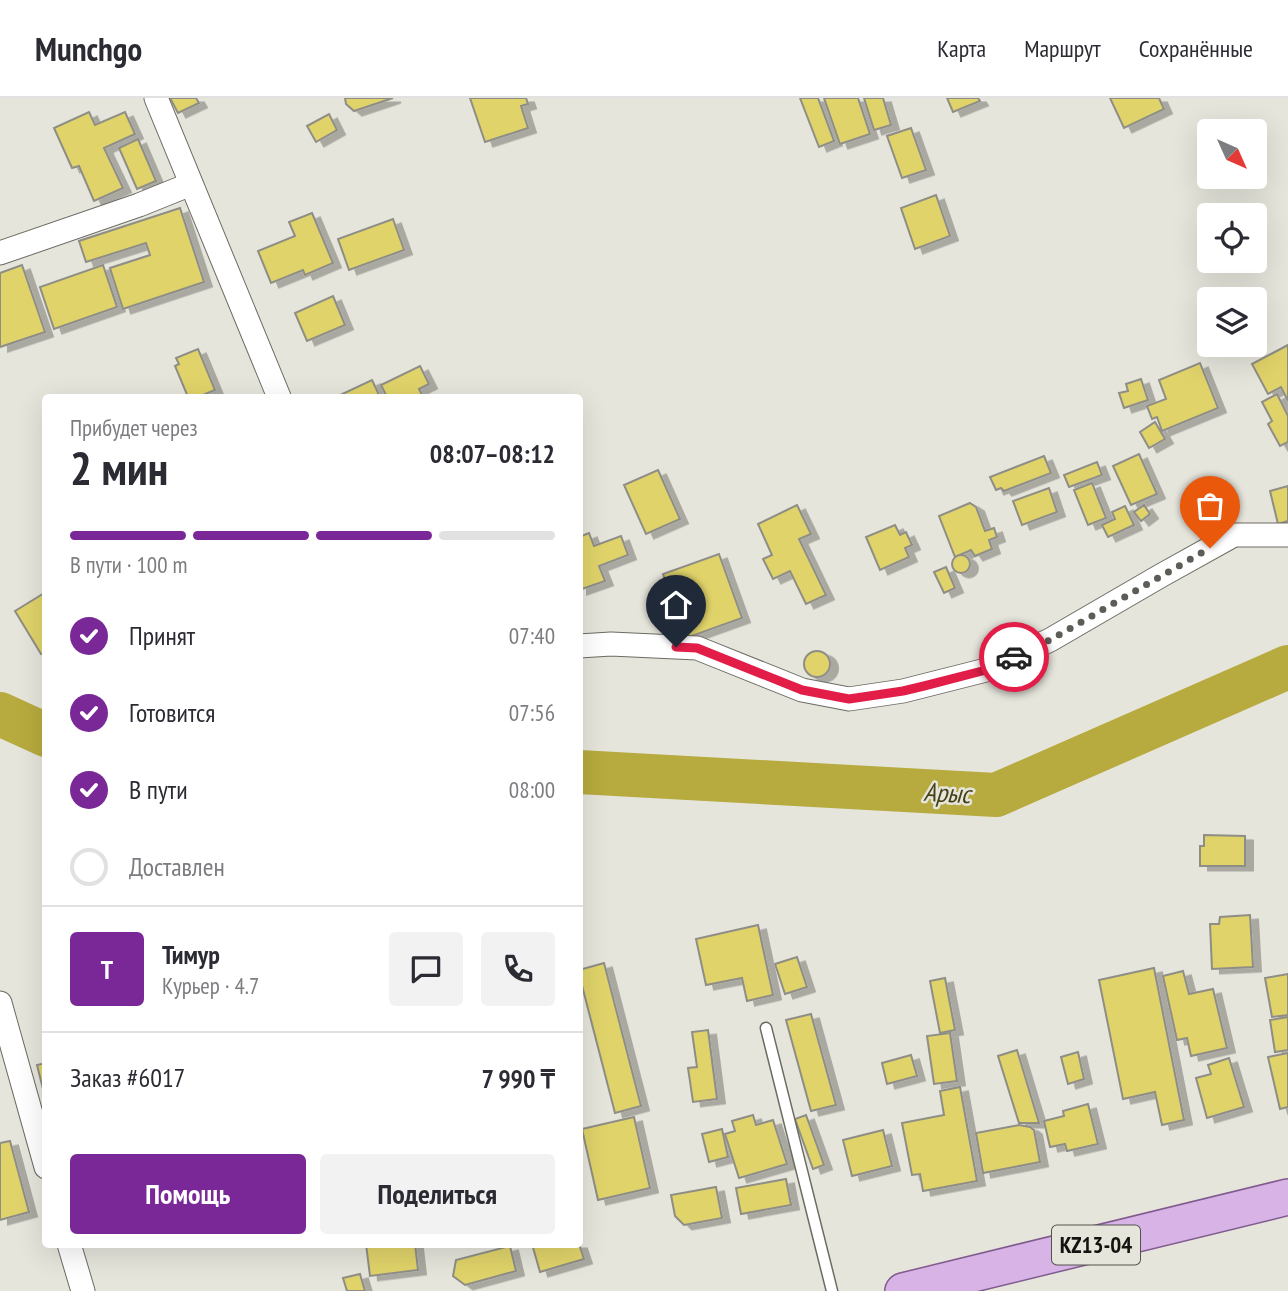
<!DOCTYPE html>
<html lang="ru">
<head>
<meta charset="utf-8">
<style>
	body { margin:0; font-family:"PT Sans Narrow",sans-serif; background:#f2f2f3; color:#2b2b33; height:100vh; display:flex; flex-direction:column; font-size:26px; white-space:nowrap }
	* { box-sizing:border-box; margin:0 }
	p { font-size:23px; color:#7c7c81 }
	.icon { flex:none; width:38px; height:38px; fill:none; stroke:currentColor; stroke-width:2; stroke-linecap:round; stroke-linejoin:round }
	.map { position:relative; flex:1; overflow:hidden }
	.drawer { position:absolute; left:42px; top:296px; width:541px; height:854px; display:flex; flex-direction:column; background:#fff; border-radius:7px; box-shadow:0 7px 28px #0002 }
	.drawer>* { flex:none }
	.needle { width:46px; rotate:135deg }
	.controls { position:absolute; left:1197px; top:21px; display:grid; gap:14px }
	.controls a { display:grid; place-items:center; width:70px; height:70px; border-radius:7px; background:#fff; box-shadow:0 7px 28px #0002; font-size:35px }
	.pin { position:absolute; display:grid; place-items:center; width:60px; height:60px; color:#fff; margin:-72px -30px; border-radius:50% 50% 50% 0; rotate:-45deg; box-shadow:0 0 7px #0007 }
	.pin .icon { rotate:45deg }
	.courier { position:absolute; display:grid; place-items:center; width:70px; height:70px; margin:-35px; border:5px solid #e11d48; border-radius:50%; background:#fff; color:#222; box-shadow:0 2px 9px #0007 }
	.overview em { font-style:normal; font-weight:600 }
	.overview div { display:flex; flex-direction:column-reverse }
	.overview { display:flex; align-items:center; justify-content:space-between; height:119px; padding:0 28px }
	h1 { font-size:46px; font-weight:600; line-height:52px }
	.bar { display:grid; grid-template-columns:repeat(4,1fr); gap:10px 7px; align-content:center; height:84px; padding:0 28px }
	.bar i { height:9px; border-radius:5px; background:#e1e1e2 }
	.bar .active { background:#7a2897 }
	.bar p { grid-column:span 4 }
	.line { display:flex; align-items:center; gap:18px; padding:0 28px; border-top:2px solid #e1e1e2 }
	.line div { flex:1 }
	.round { display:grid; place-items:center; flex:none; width:74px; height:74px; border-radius:7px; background:#f2f2f3 }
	ol { padding:0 28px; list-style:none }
	li { display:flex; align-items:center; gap:21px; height:77px }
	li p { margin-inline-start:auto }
	li .icon { padding:7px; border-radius:50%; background:#7a2897; color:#fff; stroke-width:4 }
	li:last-child { color:#7c7c81 }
	li i { width:38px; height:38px; border:4px solid #e1e1e2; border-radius:50% }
	.action { display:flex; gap:14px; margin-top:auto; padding:14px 28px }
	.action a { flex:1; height:80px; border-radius:7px; background:#7a2897; color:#fff; font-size:28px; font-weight:600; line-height:80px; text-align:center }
	.action a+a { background:#f2f2f3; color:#2b2b33 }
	header { display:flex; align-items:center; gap:42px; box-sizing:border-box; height:98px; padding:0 35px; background:#fff; border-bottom:2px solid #e1e1e2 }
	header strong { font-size:33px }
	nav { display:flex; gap:38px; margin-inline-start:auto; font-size:24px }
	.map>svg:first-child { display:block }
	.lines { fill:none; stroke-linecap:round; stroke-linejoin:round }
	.river { stroke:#b7aa3e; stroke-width:44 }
	.building { fill:#e0d36a; stroke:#8f8e86; stroke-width:2; filter:url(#shadow) }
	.lane-casing { stroke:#6c6b63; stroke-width:13 }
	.street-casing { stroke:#6c6b63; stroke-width:25 }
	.primary-casing { stroke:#815b8f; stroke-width:38 }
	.lane { stroke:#fff; stroke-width:10 }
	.street { stroke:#fff; stroke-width:23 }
	.primary { stroke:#d7b4e5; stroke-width:35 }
	.done { stroke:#5e5c57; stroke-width:7; stroke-dasharray:0 12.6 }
	.route { stroke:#e11d48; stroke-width:9 }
	.labels { text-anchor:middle; stroke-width:5; stroke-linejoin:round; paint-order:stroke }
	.shield { fill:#e6e5dc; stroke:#53524d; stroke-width:2 }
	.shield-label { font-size:23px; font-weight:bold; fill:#141310 }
	.water-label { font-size:26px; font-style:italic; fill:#464115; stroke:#e6e5dc }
</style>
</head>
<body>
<header>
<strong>Munchgo</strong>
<nav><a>Карта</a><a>Маршрут</a><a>Сохранённые</a></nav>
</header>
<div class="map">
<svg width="1288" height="1193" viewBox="0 0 1288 1193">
	<defs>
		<filter id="shadow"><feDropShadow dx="8" dy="4.5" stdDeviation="0" flood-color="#0004"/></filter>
	</defs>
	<rect width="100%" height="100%" fill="#e6e5dc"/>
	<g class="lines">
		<!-- river -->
		<g class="river">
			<polyline points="0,616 46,637"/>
			<polyline points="579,674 996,697 1288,569"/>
		</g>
	</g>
	<!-- building -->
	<g class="building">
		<polygon points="170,0 196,0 199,5 178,15"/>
		<polygon points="345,0 393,0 354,13 346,6"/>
		<polygon points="470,0 526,0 528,6 521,8 528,30 485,44"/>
		<polygon points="800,0 818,0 834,43 819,49"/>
		<polygon points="824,0 858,0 870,36 840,46"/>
		<polygon points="864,0 883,0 891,27 874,32"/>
		<polygon points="947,0 978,0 980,3 953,14"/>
		<polygon points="1110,0 1159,0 1164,11 1124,30"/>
		<polygon points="89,14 95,27 125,14 135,36 104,50 123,90 94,103 79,68 72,70 54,30"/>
		<polygon points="329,16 337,32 316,44 307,28"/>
		<polygon points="911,30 926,72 902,80 887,38"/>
		<polygon points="138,41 156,83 137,91 119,50"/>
		<polygon points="936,97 950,138 915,151 901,110"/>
		<polygon points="180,110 204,184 123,211 110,170 150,157 146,145 86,164 79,143"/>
		<polygon points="312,115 333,165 305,177 303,172 271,185 258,153 295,138 289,124"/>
		<polygon points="393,121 404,152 349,172 338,141"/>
		<polygon points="22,167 45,234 0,249 0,175"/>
		<polygon points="103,167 117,209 54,231 40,189"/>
		<polygon points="333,198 345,227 307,243 295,215"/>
		<polygon points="1288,247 1288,303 1281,289 1268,296 1252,266"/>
		<polygon points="198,251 215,292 198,299 188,299 175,268 179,266 176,260"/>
		<polygon points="1200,265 1218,310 1162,333 1157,319 1152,321 1147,308 1166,301 1159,282"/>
		<polygon points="420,268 429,286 419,291 423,299 387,299 381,287"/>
		<polygon points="1141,281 1148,302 1124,310 1119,295 1128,293 1126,286"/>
		<polygon points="372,282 380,299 336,299"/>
		<polygon points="1277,296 1288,318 1288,344 1280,348 1268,326 1272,323 1262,304"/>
		<polygon points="1155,324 1165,341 1149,350 1140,334"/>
		<polygon points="1139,356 1157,396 1131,407 1113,368"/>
		<polygon points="1044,358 1051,375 1004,393 1001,390 996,392 990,379"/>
		<polygon points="1097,364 1102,377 1069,389 1064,377"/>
		<polygon points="658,372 680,421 646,436 624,387"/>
		<polygon points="1092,385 1106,420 1088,427 1074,392"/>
		<polygon points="1288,388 1288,423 1278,426 1270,393"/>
		<polygon points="1049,390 1057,414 1022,427 1013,403"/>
		<polygon points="970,405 976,409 985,433 994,430 997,439 989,442 992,451 975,458 971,452 955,459 939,418"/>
		<polygon points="797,407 811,436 799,441 826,497 806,506 790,473 773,481 763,461 772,457 758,426"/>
		<polygon points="1144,407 1150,416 1141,423 1134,414"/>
		<polygon points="1125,408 1134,427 1108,439 1102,427 1115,421 1112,414"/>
		<polygon points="895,427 900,437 906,434 912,447 905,450 909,459 880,472 866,439"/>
		<polygon points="589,435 594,448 621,438 628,457 599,468 605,483 579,492 579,439"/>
		<polygon points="719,456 742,520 686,540 663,476"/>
		<circle cx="961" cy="466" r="9"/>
		<polygon points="946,469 955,490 944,495 934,474"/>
		<polygon points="46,494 46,553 41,556 15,513"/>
		<circle cx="817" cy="566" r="13"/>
		<polygon points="1204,737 1245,738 1245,768 1200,768 1200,748 1204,748"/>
		<polygon points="1250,817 1253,869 1212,871 1210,826 1219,826 1220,819"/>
		<polygon points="758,827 773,897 747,903 742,880 706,887 696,841"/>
		<polygon points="797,859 807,889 785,896 775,866"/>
		<polygon points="604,865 641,1008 615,1015 579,876 579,872"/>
		<polygon points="1154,870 1184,1022 1162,1027 1155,994 1123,1001 1099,882"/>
		<polygon points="1183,873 1189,896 1213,891 1227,950 1191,958 1187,940 1177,942 1163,878"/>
		<polygon points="1288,876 1288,917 1272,919 1265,880"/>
		<polygon points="945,880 955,932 940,935 930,883"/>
		<polygon points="811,916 836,1007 811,1013 786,922"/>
		<polygon points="1288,919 1288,952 1275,954 1270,922"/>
		<polygon points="708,932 717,1001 693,1004 688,970 697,969 692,934"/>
		<polygon points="950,935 957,983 934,986 927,938"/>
		<polygon points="1017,952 1039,1025 1019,1025 998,958"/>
		<polygon points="1078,954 1084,981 1068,986 1061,959"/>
		<polygon points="1288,955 1288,1009 1280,1011 1268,959"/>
		<polygon points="911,957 917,978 887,986 882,965"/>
		<polygon points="1229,960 1244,1009 1207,1020 1196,980 1211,976 1208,967"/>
		<polygon points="46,965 46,1003 37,967"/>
		<polygon points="960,989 977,1083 923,1093 920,1076 912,1077 902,1025 944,1017 940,993"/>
		<polygon points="1088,1006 1098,1046 1067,1053 1065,1046 1050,1049 1044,1023 1064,1018 1063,1013"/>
		<polygon points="753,1017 756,1027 773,1022 787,1066 739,1080 725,1036 735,1033 732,1023"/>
		<polygon points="806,1017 824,1067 813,1071 795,1021"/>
		<polygon points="634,1019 650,1090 598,1102 582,1031"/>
		<polygon points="1019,1027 1030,1029 1034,1032 1040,1064 983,1075 976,1035"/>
		<polygon points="722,1031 728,1059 709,1064 702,1036"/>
		<polygon points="883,1032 892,1068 852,1078 843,1042"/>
		<polygon points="10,1043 29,1114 0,1122 0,1045"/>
		<polygon points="786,1081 791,1107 741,1116 736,1090"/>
		<polygon points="716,1089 722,1120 684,1127 675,1118 671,1097"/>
		<polygon points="366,1146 415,1146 418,1172 370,1178"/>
		<polygon points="532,1146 579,1146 584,1161 540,1174"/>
		<polygon points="510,1148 516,1173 465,1187 453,1178 456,1162"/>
		<polygon points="360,1176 365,1193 347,1193 343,1180"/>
	</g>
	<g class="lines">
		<defs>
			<polyline id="lane" points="766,930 832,1193"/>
			<g id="street">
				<polyline points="156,0 279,299"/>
				<polyline points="0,155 139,107 191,86"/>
				<polyline points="579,548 611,546 697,550 802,592 849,601 903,593 986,572 1050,542 1162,477 1234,437 1288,437"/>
				<polyline points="0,905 46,1069"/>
				<polyline points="69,1146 83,1193"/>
			</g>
			<polyline id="primary" points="903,1193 1288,1099"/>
		</defs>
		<!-- lane casing -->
		<use href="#lane" class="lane-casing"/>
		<!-- street casing -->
		<use href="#street" class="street-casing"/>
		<!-- primary casing -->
		<use href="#primary" class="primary-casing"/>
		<!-- lane -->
		<use href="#lane" class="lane"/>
		<!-- street -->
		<use href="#street" class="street"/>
		<!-- primary -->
		<use href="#primary" class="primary"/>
	</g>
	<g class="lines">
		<!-- done -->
		<polyline class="done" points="1014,559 1050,542 1210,450"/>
		<!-- route -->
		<polyline class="route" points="676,549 697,550 802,592 849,601 903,593 924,588 986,572 1014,559"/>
	</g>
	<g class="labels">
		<!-- shield labels -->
		<rect class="shield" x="1052" y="1127.5" width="88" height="39" rx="5"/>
		<g class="shield-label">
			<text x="1096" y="1155">KZ13-04</text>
		</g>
		<!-- water labels -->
		<g class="water-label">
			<text transform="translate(947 695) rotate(3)" y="9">Арыс</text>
		</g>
	</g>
</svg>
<div class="controls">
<a><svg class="needle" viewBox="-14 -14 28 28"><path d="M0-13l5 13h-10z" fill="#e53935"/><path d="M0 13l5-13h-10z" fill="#7c7c81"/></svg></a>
<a><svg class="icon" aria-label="locate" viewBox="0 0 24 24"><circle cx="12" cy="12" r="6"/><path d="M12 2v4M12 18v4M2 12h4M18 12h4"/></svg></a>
<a><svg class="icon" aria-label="layers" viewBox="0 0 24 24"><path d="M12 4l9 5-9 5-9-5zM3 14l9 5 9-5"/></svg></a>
</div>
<div class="pin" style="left:1210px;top:450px;background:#ea580c"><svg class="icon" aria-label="bag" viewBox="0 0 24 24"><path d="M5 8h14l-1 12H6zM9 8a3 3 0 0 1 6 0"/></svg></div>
<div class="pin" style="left:676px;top:549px;background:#1f2937"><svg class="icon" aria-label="home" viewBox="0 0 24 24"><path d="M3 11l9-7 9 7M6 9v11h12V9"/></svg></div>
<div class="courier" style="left:1014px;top:559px"><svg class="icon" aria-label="car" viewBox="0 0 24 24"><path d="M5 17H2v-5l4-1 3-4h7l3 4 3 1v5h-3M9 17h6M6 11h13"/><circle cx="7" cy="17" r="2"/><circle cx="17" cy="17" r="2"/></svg></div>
<section class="drawer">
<div class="overview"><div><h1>2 мин</h1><p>Прибудет через</p></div><em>08:07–08:12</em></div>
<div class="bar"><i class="active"></i><i class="active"></i><i class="active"></i><i></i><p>В пути · 100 m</p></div>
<ol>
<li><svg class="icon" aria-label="check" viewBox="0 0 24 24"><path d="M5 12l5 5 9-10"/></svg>Принят<p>07:40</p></li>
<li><svg class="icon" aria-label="check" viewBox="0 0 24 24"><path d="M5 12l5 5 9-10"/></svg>Готовится<p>07:56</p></li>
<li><svg class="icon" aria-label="check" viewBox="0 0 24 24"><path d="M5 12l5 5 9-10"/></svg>В пути<p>08:00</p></li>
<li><i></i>Доставлен</li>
</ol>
<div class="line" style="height:126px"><b class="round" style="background:#7a2897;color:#fff">Т</b><div><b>Тимур</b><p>Курьер · 4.7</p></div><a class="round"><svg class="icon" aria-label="chat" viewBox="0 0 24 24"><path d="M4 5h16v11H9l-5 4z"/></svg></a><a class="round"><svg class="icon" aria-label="phone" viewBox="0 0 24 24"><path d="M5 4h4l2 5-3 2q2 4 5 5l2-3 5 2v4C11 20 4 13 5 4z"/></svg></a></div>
<div class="line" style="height:91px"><div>Заказ #6017</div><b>7 990 ₸</b></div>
<div class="action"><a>Помощь</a><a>Поделиться</a></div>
</section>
</div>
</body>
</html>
